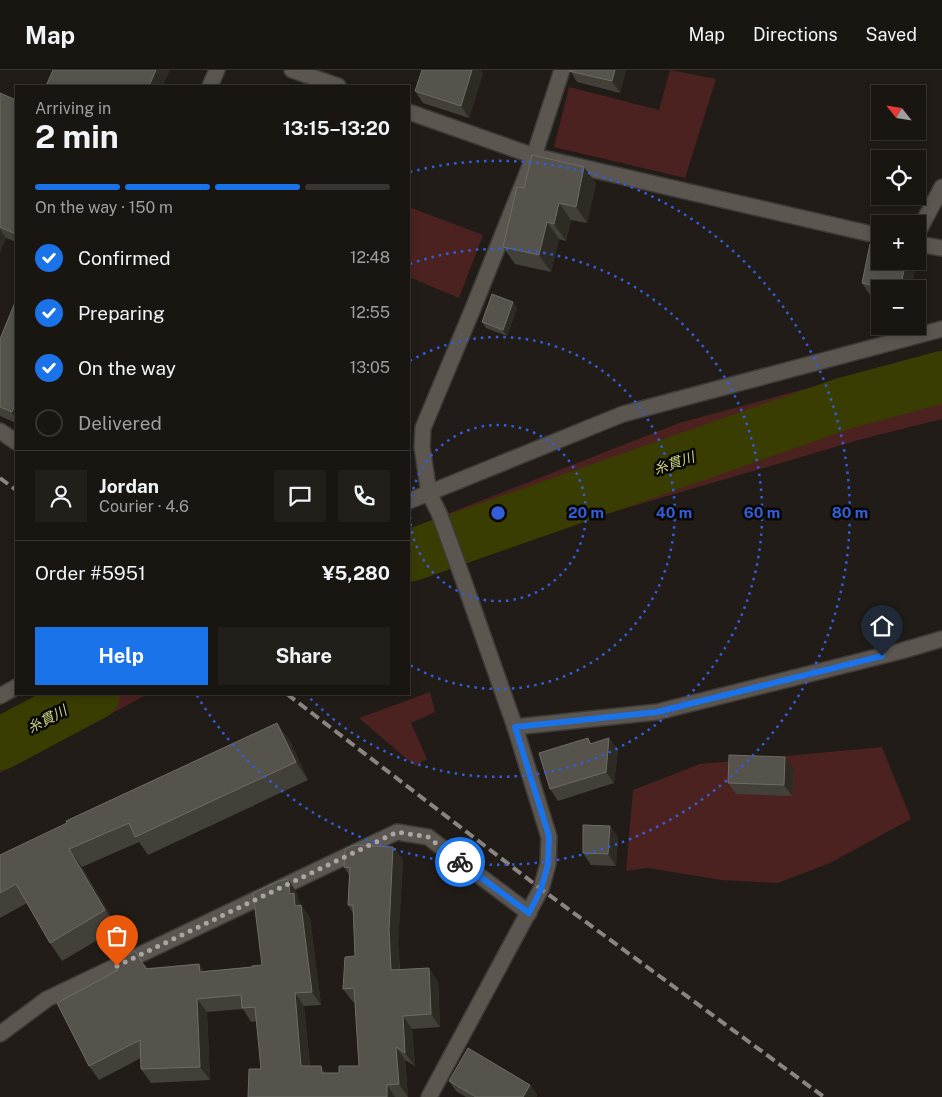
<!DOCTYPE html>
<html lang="en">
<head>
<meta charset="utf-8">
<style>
	body { margin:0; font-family:"Public Sans","Noto Sans JP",sans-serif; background:#221e1a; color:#f1f3f6; height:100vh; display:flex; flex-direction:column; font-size:19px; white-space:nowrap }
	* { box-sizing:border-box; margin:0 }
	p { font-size:16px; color:#9f9f9f }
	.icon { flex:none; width:28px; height:28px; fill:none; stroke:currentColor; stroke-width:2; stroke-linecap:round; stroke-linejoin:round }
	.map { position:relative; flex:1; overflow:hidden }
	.side { position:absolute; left:15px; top:15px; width:395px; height:610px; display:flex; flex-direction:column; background:#191511; border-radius:0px; box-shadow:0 2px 8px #0003,0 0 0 1px #373431 }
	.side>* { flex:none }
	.needle { width:32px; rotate:300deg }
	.fabs { position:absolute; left:871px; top:15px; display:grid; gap:10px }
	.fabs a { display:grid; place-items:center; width:55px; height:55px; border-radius:0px; background:#191511; box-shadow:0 2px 8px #0003,0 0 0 1px #373431; font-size:25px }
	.pin { position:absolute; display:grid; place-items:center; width:42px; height:42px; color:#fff; margin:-51px -21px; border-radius:50% 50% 50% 0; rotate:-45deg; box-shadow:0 0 5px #0007 }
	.pin .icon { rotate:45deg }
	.courier { position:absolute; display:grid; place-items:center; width:50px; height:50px; margin:-25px; border:4px solid #1a73e8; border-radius:50%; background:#fff; color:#222; box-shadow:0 1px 6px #0007 }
	.headline em { font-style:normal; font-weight:700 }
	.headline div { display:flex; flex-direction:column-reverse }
	.headline { display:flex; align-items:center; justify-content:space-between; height:85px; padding:0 20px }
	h1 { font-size:32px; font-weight:700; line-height:38px }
	.bar { display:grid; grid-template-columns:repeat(4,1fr); gap:8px 5px; align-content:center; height:60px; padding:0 20px }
	.bar i { height:6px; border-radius:4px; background:#373431 }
	.bar .current { background:#1a73e8 }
	.bar p { grid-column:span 4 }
	.line { display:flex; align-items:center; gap:12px; padding:0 20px; border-top:1px solid #373431 }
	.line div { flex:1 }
	.round { display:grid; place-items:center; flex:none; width:52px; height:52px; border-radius:0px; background:#221e1a }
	ol { padding:0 20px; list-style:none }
	li { display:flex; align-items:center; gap:15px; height:55px }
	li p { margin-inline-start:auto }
	li .icon { padding:5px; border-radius:50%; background:#1a73e8; color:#fff; stroke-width:4 }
	li:last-child { color:#9f9f9f }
	li i { width:28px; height:28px; border:2px solid #373431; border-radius:50% }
	.button { display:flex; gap:10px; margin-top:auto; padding:10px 20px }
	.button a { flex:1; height:58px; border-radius:0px; background:#1a73e8; color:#fff; font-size:20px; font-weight:700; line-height:58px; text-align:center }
	.button a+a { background:#221e1a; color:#f1f3f6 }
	header { display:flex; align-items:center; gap:30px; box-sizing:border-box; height:70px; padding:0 25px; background:#191511; border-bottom:1px solid #373431 }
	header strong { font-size:24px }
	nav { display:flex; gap:28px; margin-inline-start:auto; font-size:18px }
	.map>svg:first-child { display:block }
	.green { fill:#4c2220 }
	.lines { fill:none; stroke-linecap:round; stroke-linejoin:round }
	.river { stroke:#3a3d02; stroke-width:52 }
	.street-casing { stroke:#3d3a37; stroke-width:18 }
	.secondary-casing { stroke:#3d3a37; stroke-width:18 }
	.street { stroke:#5b5650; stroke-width:15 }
	.secondary { stroke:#5b5650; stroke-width:15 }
	.rail { stroke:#8a8581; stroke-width:4; stroke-dasharray:10 5; stroke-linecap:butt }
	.wall { fill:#43403a }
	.shaded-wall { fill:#2e2a24 }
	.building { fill:#56534d; stroke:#6f6b66 }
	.done { stroke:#aaa5a1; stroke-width:5; stroke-dasharray:0 9 }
	.route { stroke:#1a73e8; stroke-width:6 }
	.ring { fill:none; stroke:#325eda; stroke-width:2.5; stroke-dasharray:2.5 5 }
	.labels { text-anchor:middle; stroke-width:5; stroke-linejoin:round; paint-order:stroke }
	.water-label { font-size:14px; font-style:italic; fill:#cfd684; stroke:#090705 }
	.centre { fill:#325eda; stroke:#090705; stroke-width:2.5 }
	.ring-label { font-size:15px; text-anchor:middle; font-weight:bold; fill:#325eda; stroke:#090705; stroke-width:5; stroke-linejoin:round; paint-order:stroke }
</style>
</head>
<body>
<header>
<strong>Map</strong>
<nav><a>Map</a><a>Directions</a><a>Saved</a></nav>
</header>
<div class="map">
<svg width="942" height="1027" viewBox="0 0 942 1027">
	<rect width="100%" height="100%" fill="#211c17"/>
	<!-- green -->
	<g class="green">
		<polygon points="670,0 716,9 685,108 554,77 569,17 659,40"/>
		<polygon points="409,137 483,165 459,228 409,207"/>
		<polygon points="942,282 942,349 866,368 469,484 409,510 409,459 679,353"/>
		<polygon points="430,622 435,642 411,653 427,689 415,696 359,648"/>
		<polygon points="50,624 148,624 0,703 0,650"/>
		<polygon points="882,677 911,749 830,793 778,813 721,810 648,798 626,801 633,720 700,694"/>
	</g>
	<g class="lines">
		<!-- river -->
		<g class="river">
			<polyline points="409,486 845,333 942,307"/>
			<polyline points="0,674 94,624"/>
		</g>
		<defs>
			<g id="street">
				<polyline points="292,0 338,16"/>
				<polyline points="210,16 217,0"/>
				<polyline points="409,42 534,86 880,166"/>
				<polyline points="918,162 942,117"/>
				<polyline points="918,174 942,178"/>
				<polyline points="0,361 16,372"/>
				<polyline points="0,964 47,929 397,762 428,767 529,843"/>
			</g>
			<g id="secondary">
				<polyline points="409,431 623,344 942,259"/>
				<polyline points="0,626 16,617"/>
				<polyline points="515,657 657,642 901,581 942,569"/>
				<polyline points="429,1027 541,819 548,794 549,767 515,657 463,509 439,443 429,423 422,377 423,358 474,236 534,86 562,0"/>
			</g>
		</defs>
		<!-- street casing -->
		<use href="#street" class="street-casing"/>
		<!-- secondary casing -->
		<use href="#secondary" class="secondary-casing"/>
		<!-- street -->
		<use href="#street" class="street"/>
		<!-- secondary -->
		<use href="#secondary" class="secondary"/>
		<!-- rail -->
		<g class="rail">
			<polyline points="0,408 16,420"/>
			<polyline points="287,624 541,819 824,1027"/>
		</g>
	</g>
	<!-- wall -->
	<g class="wall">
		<polygon points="570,0 626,0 620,23 577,12"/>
		<polygon points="483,3 469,48 423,33 415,21"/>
		<polygon points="0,23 16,30 16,172 6,168 0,182"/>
		<polygon points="596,113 587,153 571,150 566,171 559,169 551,202 515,194 503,177 524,118"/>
		<polygon points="916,194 911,219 880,219 880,227 870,225 862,213"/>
		<polygon points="16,230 16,353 0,346 0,269"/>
		<polygon points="517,238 507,266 486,258 482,252"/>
		<polygon points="588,668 592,674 609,668 618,680 614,713 558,731 550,719"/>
		<polygon points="290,671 308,710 148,785 139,772 82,797 118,858 62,891 50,873 27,833 0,848 0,785"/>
		<polygon points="794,699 792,726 736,724 728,713"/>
		<polygon points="610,756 618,768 616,796 591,795 583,783"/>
		<polygon points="393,777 403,790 398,874 400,900 438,911 440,957 412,959 415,996 405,990 408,1027 248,1027 261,999 257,951 251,952 243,939 207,942 210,1010 151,1013 141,999 141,988 99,1010 89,996 145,894 147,898 199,894 204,901 252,897 262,895 297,823 298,830 310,848 321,935 304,936 310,996 326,1003 339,1003 359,996 355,932 353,932 343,919 355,886 353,843 348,835 349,805 344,797"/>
		<polygon points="449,1011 530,1015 537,1025 536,1027 466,1027 456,1021"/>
	</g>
	<!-- shaded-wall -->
	<g class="shaded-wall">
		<polygon points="156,0 170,0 163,16 149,16"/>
		<polygon points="472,0 481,0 483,3 469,48 461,36"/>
		<polygon points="615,0 626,0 620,23 612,11"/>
		<polygon points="584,97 596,113 587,153 576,137"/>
		<polygon points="559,133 571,150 566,171 554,154"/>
		<polygon points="547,152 559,169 551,202 539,185"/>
		<polygon points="0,159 6,168 0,182"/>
		<polygon points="906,191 914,191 916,194 911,219 900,219"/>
		<polygon points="513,232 517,238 507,266 503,260"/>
		<polygon points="16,332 16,349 12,342"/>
		<polygon points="277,653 290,671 308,710 296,692"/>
		<polygon points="609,668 618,680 614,713 606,702"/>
		<polygon points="785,687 794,699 792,726 784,715"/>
		<polygon points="610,756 618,768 616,796 608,784"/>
		<polygon points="393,777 403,790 398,874 400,914 391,900 389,860"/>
		<polygon points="69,779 82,797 118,858 105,840"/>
		<polygon points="288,809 297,823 298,830 310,848 321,935 312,922 295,836 290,824"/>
		<polygon points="199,894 209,908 200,902"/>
		<polygon points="429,898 438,911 440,957 431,944"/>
		<polygon points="295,923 304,936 311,1009 301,996"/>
		<polygon points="197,929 207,942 210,1010 200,997"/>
		<polygon points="403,946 412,959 415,996 405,983"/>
		<polygon points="396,977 405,990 408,1027 399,1014"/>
		<polygon points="321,996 330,1009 322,1003"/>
		<polygon points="387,1015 395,1027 387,1027"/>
		<polygon points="530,1015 537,1025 536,1027 523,1027"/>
	</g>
	<!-- building -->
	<g class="building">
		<polygon points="53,0 156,0 149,16 46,16"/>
		<polygon points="422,0 472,0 461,36 415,21"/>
		<polygon points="570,0 615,0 612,11 569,1"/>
		<polygon points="0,23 16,30 16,164 0,157"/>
		<polygon points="532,85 584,97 576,137 559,133 554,154 547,152 539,185 503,177 517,117 524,118"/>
		<polygon points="870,174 880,177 880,191 906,191 900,219 891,219 862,213"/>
		<polygon points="492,224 513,232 503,260 482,252"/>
		<polygon points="16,230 16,332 12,342 0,337 0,269"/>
		<polygon points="277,653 296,692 135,767 129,753 69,779 105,840 50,873 16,814 0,823 0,785 67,753 66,751"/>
		<polygon points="588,668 590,674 609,668 606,702 550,719 539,683"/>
		<polygon points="729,685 785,687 784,715 728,713"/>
		<polygon points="583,755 610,756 608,784 583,783"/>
		<polygon points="354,775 393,777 389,860 391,900 429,898 431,944 403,946 405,983 396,977 399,1014 387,1015 387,1027 248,1027 249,999 261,999 255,937 242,938 241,925 197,929 200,997 141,999 140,970 89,996 57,933 118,900 114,894 135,881 146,899 199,894 200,902 252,897 252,896 262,895 253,823 279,811 288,809 290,824 294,823 295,836 301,835 312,922 295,923 301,996 321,996 322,1003 339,1003 339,996 359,996 354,918 343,919 345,887 355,886 353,835 348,835 350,798 344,797 345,779"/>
		<polygon points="468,978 530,1015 523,1027 476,1027 449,1011"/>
	</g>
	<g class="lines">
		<!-- done -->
		<polyline class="done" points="117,896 397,762 428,767 460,792"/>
		<!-- route -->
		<polyline class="route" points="460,792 529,843 541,819 548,794 549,766 515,657 657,642 882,586"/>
	</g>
	<!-- distance rings -->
	<g class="ring">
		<circle cx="498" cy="443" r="88"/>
		<path d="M410 291A176 176 0 1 1 410 595"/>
		<path d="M410 194A264 264 0 1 1 307 625"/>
		<path d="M410 102A352 352 0 1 1 196 624"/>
	</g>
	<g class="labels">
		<!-- water labels -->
		<g class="water-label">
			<text transform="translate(674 393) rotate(-19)" y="5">糸貫川</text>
			<text transform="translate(47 649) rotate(-28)" y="5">糸貫川</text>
		</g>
	</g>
	<circle cx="498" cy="443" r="8" class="centre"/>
	<g class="ring-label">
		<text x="586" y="448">20 m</text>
		<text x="674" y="448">40 m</text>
		<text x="762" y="448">60 m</text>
		<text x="850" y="448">80 m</text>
	</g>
</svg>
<div class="fabs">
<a><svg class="needle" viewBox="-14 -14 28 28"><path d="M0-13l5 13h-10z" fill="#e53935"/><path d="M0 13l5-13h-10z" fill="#9f9f9f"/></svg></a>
<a><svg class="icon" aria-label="locate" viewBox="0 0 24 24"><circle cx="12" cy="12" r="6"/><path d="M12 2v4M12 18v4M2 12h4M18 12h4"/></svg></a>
<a>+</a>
<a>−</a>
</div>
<div class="pin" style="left:117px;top:896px;background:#ea580c"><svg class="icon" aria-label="bag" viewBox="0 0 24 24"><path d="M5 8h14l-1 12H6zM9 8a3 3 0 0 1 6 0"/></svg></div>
<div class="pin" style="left:882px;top:586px;background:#1f2937"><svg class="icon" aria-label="home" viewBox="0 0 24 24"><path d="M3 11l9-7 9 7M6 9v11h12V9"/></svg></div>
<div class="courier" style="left:460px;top:792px"><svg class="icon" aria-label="bike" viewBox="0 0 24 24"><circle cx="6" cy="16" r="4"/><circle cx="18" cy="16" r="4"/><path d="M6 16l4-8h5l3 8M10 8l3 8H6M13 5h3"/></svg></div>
<section class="side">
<div class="headline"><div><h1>2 min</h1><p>Arriving in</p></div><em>13:15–13:20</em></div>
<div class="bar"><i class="current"></i><i class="current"></i><i class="current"></i><i></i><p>On the way · 150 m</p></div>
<ol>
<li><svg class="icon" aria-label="check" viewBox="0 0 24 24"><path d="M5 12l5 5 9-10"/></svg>Confirmed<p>12:48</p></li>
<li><svg class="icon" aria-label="check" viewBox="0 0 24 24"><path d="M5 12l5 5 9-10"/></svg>Preparing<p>12:55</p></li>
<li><svg class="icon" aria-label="check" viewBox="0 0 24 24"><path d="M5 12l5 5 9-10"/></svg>On the way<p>13:05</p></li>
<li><i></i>Delivered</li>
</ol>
<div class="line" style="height:90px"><a class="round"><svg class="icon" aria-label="person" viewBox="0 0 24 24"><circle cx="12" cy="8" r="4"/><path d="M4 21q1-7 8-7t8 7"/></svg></a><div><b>Jordan</b><p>Courier · 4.6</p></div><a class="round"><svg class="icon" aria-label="chat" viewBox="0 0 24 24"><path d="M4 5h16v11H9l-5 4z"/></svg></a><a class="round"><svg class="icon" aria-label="phone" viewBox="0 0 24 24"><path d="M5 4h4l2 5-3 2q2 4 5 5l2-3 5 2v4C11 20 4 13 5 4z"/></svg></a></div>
<div class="line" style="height:65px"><div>Order #5951</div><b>¥5,280</b></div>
<div class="button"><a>Help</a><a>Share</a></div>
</section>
</div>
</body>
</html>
